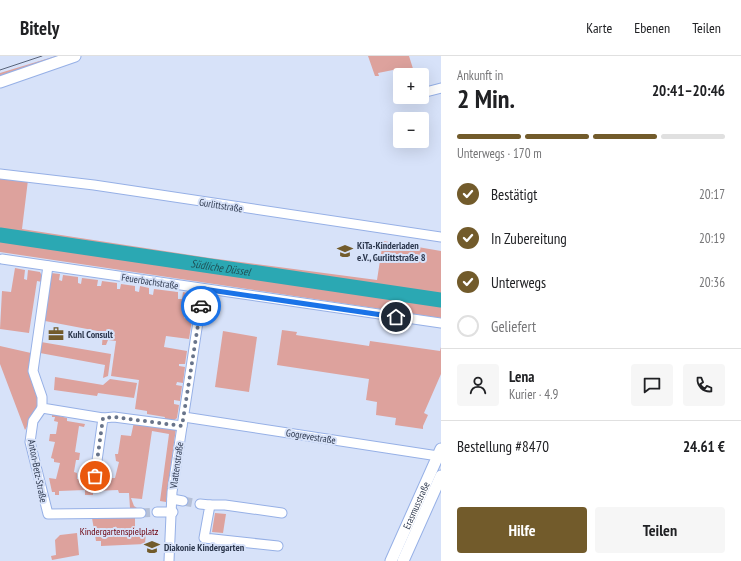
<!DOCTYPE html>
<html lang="de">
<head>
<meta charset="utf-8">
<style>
	body { margin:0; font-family:"PT Sans Narrow",sans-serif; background:#f6f6f6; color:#202124; height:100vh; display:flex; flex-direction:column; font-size:15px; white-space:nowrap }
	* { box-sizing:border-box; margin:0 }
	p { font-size:13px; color:#757577 }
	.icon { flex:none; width:22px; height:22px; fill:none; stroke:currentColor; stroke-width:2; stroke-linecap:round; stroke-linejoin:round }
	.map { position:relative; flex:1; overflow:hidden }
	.side { display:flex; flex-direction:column; background:#fff; width:300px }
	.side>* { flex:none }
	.controls { position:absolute; left:393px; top:12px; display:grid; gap:8px }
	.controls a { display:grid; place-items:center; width:36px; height:36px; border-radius:4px; background:#fff; box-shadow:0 4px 16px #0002; font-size:20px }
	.pin { position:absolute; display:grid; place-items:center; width:34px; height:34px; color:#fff; margin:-17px; border:2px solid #fff; border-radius:50%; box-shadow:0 1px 4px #0007 }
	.courier { position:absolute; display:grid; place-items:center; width:40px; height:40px; margin:-20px; border:3px solid #1a73e8; border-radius:50%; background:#fff; color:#222; box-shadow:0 1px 5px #0007 }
	.overview em { font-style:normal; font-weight:700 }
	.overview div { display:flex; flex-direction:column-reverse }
	.overview { display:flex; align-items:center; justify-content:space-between; height:68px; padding:0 16px }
	h1 { font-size:26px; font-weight:700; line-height:30px }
	.bar { display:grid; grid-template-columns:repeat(4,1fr); gap:6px 4px; align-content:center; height:48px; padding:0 16px }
	.bar i { height:5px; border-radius:3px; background:#e0e0e0 }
	.bar .current { background:#725b2b }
	.bar p { grid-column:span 4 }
	.line { display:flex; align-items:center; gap:10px; padding:0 16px; border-top:1px solid #e0e0e0 }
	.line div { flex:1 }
	.round { display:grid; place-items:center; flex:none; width:42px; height:42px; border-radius:4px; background:#f6f6f6 }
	ol { padding:0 16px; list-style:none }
	li { display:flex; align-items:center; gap:12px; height:44px }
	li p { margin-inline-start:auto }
	li .icon { padding:4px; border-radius:50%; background:#725b2b; color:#fff; stroke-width:4 }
	li:last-child { color:#757577 }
	li i { width:22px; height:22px; border:2px solid #e0e0e0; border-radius:50% }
	.primary-button { display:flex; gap:8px; margin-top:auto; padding:8px 16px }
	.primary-button a { flex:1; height:46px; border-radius:4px; background:#725b2b; color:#fff; font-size:16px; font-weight:700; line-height:46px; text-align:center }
	.primary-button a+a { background:#f6f6f6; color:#202124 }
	header { display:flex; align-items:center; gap:24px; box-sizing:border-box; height:56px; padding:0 20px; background:#fff; border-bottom:1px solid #e0e0e0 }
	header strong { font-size:19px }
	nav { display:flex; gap:22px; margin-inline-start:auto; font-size:14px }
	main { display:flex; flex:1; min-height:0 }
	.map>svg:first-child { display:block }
	.green { fill:#dda29d }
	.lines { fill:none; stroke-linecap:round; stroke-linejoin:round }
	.river { stroke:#2ba8b3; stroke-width:15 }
	.minor-tunnel { stroke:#b5c0d7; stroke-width:9; stroke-dasharray:9 4.5; stroke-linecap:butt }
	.minor-casing { stroke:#96b0e6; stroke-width:11 }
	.major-casing { stroke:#96b0e6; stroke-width:13 }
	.minor { stroke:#fff; stroke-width:9 }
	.major { stroke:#fff; stroke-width:11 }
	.tram { stroke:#586379; stroke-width:1 }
	.done { stroke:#68748a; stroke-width:4; stroke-dasharray:0 7.2 }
	.route { stroke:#1a73e8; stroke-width:5 }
	.labels { text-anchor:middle; stroke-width:4; stroke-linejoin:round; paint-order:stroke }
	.street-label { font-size:10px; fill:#2d384e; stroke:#d7e2f9 }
	.poi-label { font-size:10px; font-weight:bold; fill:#2d384e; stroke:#d7e2f9; text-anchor:start }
	.park-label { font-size:10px; fill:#6c020e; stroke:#d7e2f9 }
	.water-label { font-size:11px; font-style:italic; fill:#1f5156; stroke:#d7e2f9 }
</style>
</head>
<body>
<header>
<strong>Bitely</strong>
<nav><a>Karte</a><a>Ebenen</a><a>Teilen</a></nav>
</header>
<main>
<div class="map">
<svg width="441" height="505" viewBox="0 0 441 505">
	<rect width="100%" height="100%" fill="#d7e2f9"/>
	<!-- green -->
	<g class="green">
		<polygon points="56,0 63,0 0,22 0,17"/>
		<polygon points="368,0 409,0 415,19 400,19 400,22 396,22 393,14 378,17 379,20 375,20"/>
		<polygon points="0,122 28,124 22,173 210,202 377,224 383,185 441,195 441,262 0,196"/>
		<polygon points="15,212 25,214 24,223 27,224 28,214 40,216 42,220 42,226 37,225 29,277 0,273 2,235 11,236"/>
		<polygon points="51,217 60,218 59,224 62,225 63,219 78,221 78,227 81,228 82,222 98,224 97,230 101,230 102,225 117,227 117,233 120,233 121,228 135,230 135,235 139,236 140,230 149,232 149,238 153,239 154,233 178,236 178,243 182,243 183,236 192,238 196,242 193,260 185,259 184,262 192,264 189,283 166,280 164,291 187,295 185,308 179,308 179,310 185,311 183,327 177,326 176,329 182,330 180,345 174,344 174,348 179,349 177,362 173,365 164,364 165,361 147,358 147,355 135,353 139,324 111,320 116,285 108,284 106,289 102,289 103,276 45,265 46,255 43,254"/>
		<polygon points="282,274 297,276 296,279 369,290 370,285 440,295 441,291 441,318 424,357 428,359 423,370 423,373 395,369 396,362 376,359 377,346 366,344 369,323 277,309"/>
		<polygon points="223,275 257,281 249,336 215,331"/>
		<polygon points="41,286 111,298 108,320 103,322 105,309 40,297"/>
		<polygon points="0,290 31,297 29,318 39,345 37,354 25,374 0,308"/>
		<polygon points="55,321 103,329 110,323 137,327 134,342 98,337 97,340 54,334"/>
		<polygon points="52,358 67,362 67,365 85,368 84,371 79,370 75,396 80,397 79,404 76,404 74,416 77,417 77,423 115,422 119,406 116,405 115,398 118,398 121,379 131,380 134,366 176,372 166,446 160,445 169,378 152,375 142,443 131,442 134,450 140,454 130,452 129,437 119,437 118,434 93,435 93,439 85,439 85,434 59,435 59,439 55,439 55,436 52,436 49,422 56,423 60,407 54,406 54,403 51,402 55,386 49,385 50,378 56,378 58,366 54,365 55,361 52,361"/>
		<polygon points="215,457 226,458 223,477 212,476"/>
		<polygon points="135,460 135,475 146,475 145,488 101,490 101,485 96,485 92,462"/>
		<polygon points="77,477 79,499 52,504 51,500 56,499 55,484 60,479"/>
	</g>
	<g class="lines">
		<!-- river -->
		<path class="river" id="s1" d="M 0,179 L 441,244"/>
		<!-- minor-tunnel -->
		<g class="minor-tunnel">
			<polyline points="183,445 200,448"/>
			<polyline points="141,457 157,456"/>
		</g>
		<defs>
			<g id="minor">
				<polyline points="422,37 441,32"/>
				<polyline points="0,118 94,129 441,181"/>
				<polyline points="2,203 441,267"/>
				<polyline points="48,210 33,315 42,341 42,352 103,362 114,361 182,370"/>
				<polyline points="42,352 33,365 30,386 48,458 141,457"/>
				<polyline points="184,361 438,400"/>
				<polyline points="95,419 103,362"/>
				<polyline points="172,443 183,445"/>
				<polyline points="200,448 210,449 204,482 278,490"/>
				<polyline points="210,449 225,449 282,457"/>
				<polyline points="157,456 173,456"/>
				<polyline points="169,505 172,436 203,233"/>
			</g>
			<g id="major">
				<polyline points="0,26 75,0"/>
				<path id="s2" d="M 391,505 L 441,393"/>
				<polyline points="403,505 441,420"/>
			</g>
		</defs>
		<!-- minor casing -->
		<use href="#minor" class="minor-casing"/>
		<!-- major casing -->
		<use href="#major" class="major-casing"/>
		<!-- minor -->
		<use href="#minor" class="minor"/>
		<!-- major -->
		<use href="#major" class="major"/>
		<!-- tram -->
		<polyline class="tram" points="0,14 42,0"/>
	</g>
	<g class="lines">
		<!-- done -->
		<polyline class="done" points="95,420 103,362 114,361 182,370 201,250"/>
		<!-- route -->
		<polyline class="route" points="201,250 203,233 396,261"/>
	</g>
	<!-- icons -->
	<defs>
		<symbol id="school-bare" viewBox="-9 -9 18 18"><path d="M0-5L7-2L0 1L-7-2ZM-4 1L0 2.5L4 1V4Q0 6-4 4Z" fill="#725b2b" stroke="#d7e2f9" stroke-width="2.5" paint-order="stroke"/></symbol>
		<symbol id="office-bare" viewBox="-9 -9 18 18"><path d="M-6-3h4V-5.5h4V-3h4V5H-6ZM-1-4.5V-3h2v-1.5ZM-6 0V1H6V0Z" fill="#725b2b" stroke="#d7e2f9" stroke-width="2.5" paint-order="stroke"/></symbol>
	</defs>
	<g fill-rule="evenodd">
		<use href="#school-bare" x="334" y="184" width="22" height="22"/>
		<use href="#office-bare" x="45" y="267" width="22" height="22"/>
		<use href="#school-bare" x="141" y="480" width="22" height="22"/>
	</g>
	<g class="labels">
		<!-- street labels -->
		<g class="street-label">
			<text transform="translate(221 149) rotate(9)" y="4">Gurlittstraße</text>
			<text transform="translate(150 225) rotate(9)" y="4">Feuerbachstraße</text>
			<text transform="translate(311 380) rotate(9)" y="4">Gogrevestraße</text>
			<text transform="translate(176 409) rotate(-82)" y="4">Vlattenstraße</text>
			<text transform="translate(38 415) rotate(79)" y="4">Anton-Betz-Straße</text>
			<text dy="4" stroke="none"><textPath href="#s2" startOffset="61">Erasmusstraße</textPath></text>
		</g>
		<!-- poi labels -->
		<g class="poi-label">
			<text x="357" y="193">KiTa-Kinderladen<tspan x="357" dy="12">e.V., Gurlittstraße 8</tspan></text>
			<text x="68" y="282">Kuhl Consult</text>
			<text x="164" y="495">Diakonie Kindergarten</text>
		</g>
		<!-- park labels -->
		<g class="park-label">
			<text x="119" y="479">Kindergartenspielplatz</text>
		</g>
		<!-- water labels -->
		<g class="water-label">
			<text dy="4" stroke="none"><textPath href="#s1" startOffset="223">Südliche Düssel</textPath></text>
		</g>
	</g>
</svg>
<div class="controls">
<a>+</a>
<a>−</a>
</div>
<div class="pin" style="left:95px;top:420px;background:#ea580c"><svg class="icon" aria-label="bag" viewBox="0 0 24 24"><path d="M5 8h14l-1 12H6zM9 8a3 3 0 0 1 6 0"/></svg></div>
<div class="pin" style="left:396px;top:261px;background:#1f2937"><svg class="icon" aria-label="home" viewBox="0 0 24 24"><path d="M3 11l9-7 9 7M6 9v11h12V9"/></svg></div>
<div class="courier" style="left:201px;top:250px"><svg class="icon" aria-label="car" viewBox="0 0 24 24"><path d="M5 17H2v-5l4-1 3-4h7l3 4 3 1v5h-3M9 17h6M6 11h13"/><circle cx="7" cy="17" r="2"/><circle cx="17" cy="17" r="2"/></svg></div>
</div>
<section class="side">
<div class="overview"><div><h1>2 Min.</h1><p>Ankunft in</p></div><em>20:41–20:46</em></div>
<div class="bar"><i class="current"></i><i class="current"></i><i class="current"></i><i></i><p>Unterwegs · 170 m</p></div>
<ol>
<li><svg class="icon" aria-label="check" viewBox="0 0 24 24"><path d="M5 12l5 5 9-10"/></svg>Bestätigt<p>20:17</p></li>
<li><svg class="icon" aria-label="check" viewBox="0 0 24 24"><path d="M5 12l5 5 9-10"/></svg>In Zubereitung<p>20:19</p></li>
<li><svg class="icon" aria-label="check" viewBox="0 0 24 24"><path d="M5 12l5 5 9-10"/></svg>Unterwegs<p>20:36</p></li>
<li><i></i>Geliefert</li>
</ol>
<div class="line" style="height:72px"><a class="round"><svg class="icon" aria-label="person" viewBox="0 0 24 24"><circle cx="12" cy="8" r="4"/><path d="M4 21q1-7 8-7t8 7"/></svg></a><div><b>Lena</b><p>Kurier · 4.9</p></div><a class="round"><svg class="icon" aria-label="chat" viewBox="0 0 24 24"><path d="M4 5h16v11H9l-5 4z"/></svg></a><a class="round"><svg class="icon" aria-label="phone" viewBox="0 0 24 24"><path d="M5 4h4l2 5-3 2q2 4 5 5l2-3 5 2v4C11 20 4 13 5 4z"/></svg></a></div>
<div class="line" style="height:52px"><div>Bestellung #8470</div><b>24.61 €</b></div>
<div class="primary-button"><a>Hilfe</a><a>Teilen</a></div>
</section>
</main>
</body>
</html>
